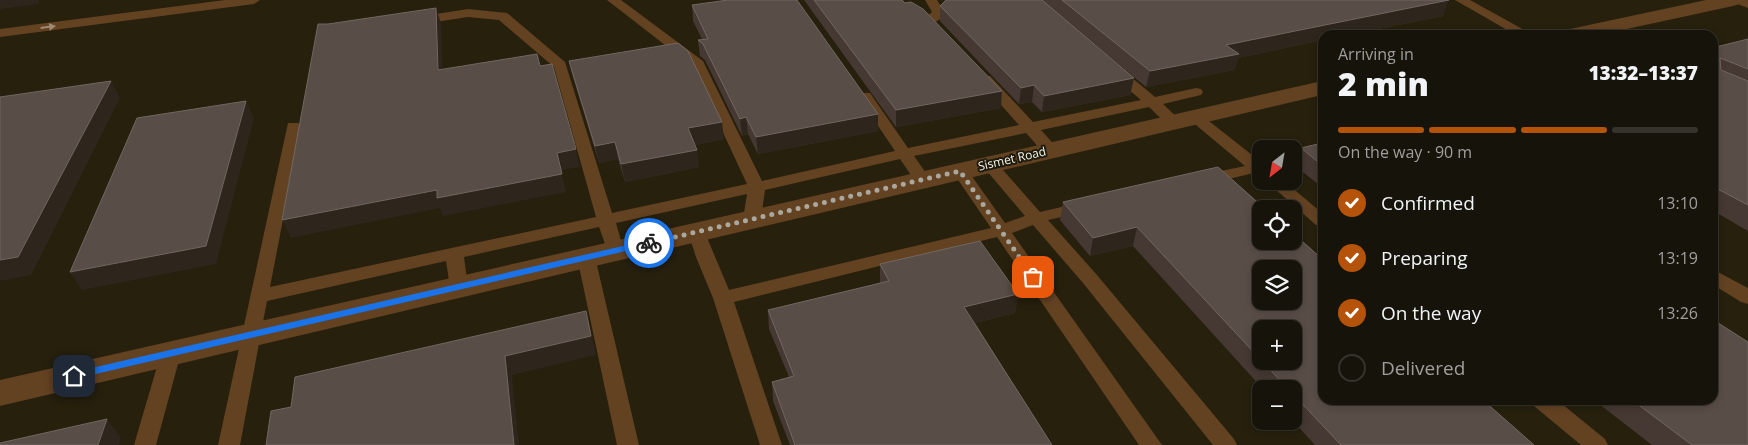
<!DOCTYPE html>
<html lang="en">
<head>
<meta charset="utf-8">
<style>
	body { margin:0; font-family:"Open Sans",sans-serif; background:#232118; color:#f1f3f6; height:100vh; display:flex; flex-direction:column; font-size:19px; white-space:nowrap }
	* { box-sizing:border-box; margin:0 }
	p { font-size:16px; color:#9e9e9c }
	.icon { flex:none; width:28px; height:28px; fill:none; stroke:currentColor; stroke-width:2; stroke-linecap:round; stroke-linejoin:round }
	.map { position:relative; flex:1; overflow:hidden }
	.side { position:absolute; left:1318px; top:30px; width:400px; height:375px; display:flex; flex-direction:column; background:#16140a; border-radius:15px; box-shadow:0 2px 8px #0003,0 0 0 1px #35332b }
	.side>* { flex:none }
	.needle { width:32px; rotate:211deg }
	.buttons { position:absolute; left:1252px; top:140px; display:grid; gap:10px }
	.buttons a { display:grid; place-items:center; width:50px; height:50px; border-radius:10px; background:#16140a; box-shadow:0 2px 8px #0003,0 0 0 1px #35332b; font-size:25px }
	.pin { position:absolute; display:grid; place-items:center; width:42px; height:42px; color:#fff; margin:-21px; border-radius:10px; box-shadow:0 2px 8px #0006 }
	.courier { position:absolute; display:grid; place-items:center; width:50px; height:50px; margin:-25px; border:4px solid #1a73e8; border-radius:50%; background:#fff; color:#222; box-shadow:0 1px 6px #0007 }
	.headline em { font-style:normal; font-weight:800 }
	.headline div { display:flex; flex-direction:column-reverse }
	.headline { display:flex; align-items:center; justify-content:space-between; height:85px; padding:0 20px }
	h1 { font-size:32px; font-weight:800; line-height:38px }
	.bar { display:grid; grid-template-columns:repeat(4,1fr); gap:8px 5px; align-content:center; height:60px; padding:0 20px }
	.bar i { height:6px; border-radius:4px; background:#35332b }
	.bar .active { background:#b45309 }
	.bar p { grid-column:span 4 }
	ol { padding:0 20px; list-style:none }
	li { display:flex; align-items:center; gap:15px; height:55px }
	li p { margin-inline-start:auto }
	li .icon { padding:5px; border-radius:50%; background:#b45309; color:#fff; stroke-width:4 }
	li:last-child { color:#9e9e9c }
	li i { width:28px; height:28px; border:2px solid #35332b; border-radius:50% }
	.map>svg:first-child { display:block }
	.built { fill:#26200d; fill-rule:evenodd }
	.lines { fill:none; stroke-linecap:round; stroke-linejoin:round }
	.lane { fill:#634222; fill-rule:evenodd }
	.street { fill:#634222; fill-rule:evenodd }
	.wall { fill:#463933; fill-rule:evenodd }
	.shaded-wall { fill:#2e251c }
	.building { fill:#594d47; stroke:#726760; fill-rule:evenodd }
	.oneway { fill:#9e8972 }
	.route { fill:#1a73e8 }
	.done { stroke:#aaa89e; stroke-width:5; stroke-dasharray:0 9 }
	.labels { text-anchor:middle; stroke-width:4; stroke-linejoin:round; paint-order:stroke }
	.street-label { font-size:12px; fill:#f6f4eb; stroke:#1e1b0e }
</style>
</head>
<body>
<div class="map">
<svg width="1748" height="445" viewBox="0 0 1748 445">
	<rect width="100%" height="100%" fill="#1e1b0e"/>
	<!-- built -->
	<path class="built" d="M 0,0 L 1748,0 L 1748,445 L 0,445 ZM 1322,35 L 1712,35 L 1712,400 L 1322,400 ZM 1261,149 L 1294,149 L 1294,181 L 1261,181 ZM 1261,209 L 1294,209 L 1294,241 L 1261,241 ZM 1261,269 L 1294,269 L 1294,301 L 1261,301 ZM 1261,329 L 1294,329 L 1294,361 L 1261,361 ZM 1261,389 L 1294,389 L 1294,421 L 1261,421 Z"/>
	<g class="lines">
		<!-- lane -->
		<g class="lane">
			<polygon points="225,0 260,0 254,4 0,37 0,29"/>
			<path d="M 607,0 L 621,0 L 703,61 L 762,181 L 895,151 L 858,96 L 860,93 L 870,93 L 908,148 L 1019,125 L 978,79 L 980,76 L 990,76 L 1033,122 L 1141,100 L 1109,73 L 1107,70 L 1109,67 L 1119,67 L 1155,97 L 1196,88 L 1201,89 L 1203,92 L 1201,95 L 1163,104 L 1182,122 L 1179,125 C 1167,128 1158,115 1149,107 L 1041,130 L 1059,150 L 1057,153 C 1043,157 1035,142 1026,133 L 914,156 L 931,180 L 929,184 L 917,184 L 900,159 L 765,190 L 761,219 L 758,223 L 752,224 L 746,223 L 743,219 L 747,194 L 616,223 L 624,251 L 621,255 L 615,257 L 609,255 L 599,227 L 464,257 L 468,287 L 466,291 L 459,293 L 452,291 L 450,287 L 446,261 L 267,301 L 240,445 L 218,445 L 288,123 L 298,123 L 301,126 L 270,287 L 596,217 L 554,67 L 499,20 L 468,17 L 416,25 L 411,24 L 410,21 L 411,18 L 468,9 L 507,13 L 565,62 L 612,213 L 747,184 L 692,66 Z"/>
			<path d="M 925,0 L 937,0 L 945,13 C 941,20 933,25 924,23 L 923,20 L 932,12 Z"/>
			<polygon points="1455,0 1470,0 1533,35 1516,35"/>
			<polygon points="1733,0 1748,0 1748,8 1735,3"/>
			<path d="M 1605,23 L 1626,32 L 1628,35 C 1616,35 1606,36 1599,27 Z"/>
			<polygon points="1195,112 1200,114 1261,162 1261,176 1254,173 1203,185 1197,184 1195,180 1197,176 1245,166 1190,120 1187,117 1190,114"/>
			<polygon points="1322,146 1322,156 1294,164 1294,154"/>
			<polygon points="989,159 995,161 1040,212 1083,202 1089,203 1092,207 1089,211 1048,220 1097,275 1234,439 1237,445 1213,445 1083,283 1033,225 1012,233 1162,445 1139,445 997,237 734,302 782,445 760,445 713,298 696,257 688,232 691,228 697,226 703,228 729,290 991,228 952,171 954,168 966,168 1005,223 1025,216 981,164 983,161"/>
			<polygon points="1266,181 1284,181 1322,213 1322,226 1316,225"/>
			<polygon points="586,251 592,253 595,257 639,445 617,445 577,257 580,253"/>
			<polygon points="1712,269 1748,288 1748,304 1741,302 1712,284"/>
			<polygon points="171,346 178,348 181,353 156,445 134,445 161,353 164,348"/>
			<polygon points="1531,400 1557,400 1605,439 1608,445 1581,445 1534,406"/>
		</g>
		<!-- street -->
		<g class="street">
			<polygon points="1706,0 1743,0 1740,4 1733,6 1599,35 1560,35 1563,31 1570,29"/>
			<polygon points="1322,81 1322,95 0,406 0,380"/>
		</g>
	</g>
	<!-- wall -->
	<g class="wall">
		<polygon points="804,0 902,0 1001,108 896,127"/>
		<polygon points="946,0 1448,0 1443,16 1348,35 1322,35 1322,40 1238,58 1234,70 1146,87 1056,12 1134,78 1130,95 1042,112 1032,102 1019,104 940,21 940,6"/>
		<polygon points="692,5 878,114 878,131 758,154 748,134 742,136 705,60 700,56 698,40 702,39 693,21"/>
		<polygon points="1748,39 1748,231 1712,210 1712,48"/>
		<polygon points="569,61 724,139 695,145 699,167 625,182 618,159 599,163 573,77"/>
		<polygon points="1322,143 1322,187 1295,166 1301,148"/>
		<path d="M 1218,167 L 1534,445 L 1315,445 L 1293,421 L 1294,421 L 1294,389 L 1263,389 L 1133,246 L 1090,256 L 1060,220 L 1063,202 ZM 1261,329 L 1294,361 L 1261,361 Z"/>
		<polygon points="880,264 1018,294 1015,313 975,323 1052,445 790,445 773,401 772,382 789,377 769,329 768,310 880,283"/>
		<polygon points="1594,400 1712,400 1748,445 1652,445"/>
	</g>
	<!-- shaded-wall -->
	<g class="shaded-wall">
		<polygon points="0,0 39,0 39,4 0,9"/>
		<polygon points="1449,0 1443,16 1348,35 1322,35 1322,40 1238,58 1234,70 1146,87 1150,71 1226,45"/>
		<polygon points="436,8 441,23 443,86 438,70"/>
		<polygon points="1134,78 1130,95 1042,112 1044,96"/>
		<polygon points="111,81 120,98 31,275 0,281 0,260"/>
		<polygon points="1034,85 1032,102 1019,104 1021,88"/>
		<polygon points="1002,91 1001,108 896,127 896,110"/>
		<polygon points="246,101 254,118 216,264 82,290 70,272"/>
		<polygon points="878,114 878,131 758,154 756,137"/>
		<polygon points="746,117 748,134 742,136 740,119"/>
		<polygon points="722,122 724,139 691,146 688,128"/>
		<polygon points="615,142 618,159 599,163 595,146"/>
		<polygon points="576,149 580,167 561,170 566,192 443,216 440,208 291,238 282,220 557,153"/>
		<polygon points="697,150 699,167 625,182 621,164"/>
		<polygon points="1137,227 1133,246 1090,256 1093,238"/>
		<polygon points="1018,294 1015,313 963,326 964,307"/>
		<polygon points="586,311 596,355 512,375 519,445 514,445 505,356"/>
		<polygon points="107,419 121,438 119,445 98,445"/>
	</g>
	<!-- building -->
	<g class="building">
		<polygon points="728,0 797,0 878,114 756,137 746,117 740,119 703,44 698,40 708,39 692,5"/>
		<polygon points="814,0 902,0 905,3 911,2 923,9 1002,91 896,110"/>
		<polygon points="946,0 1042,0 1134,78 1044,96 1034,85 1021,88 940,6"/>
		<polygon points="1062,0 1449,0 1226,45 1239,54 1150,71"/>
		<polygon points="436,8 438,70 537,54 540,66 552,64 576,149 557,153 562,174 437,198 437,190 282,220 318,24 328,24"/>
		<polygon points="1748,39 1748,69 1720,58 1721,70 1748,81 1748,205 1712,186 1712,48"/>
		<polygon points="678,43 688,51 722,122 688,128 697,150 621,164 615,142 595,146 569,61"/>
		<polygon points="111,81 18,257 0,260 0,97"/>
		<polygon points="246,101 206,246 70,272 137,118"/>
		<polygon points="1322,143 1322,165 1301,148"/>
		<path d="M 1218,167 L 1265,209 L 1261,209 L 1261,241 L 1294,241 L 1294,234 L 1322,259 L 1322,400 L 1483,400 L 1534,445 L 1341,445 L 1294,395 L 1294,389 L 1288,389 L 1262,361 L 1294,361 L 1294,329 L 1261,329 L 1261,360 L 1137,227 L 1093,238 L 1063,202 ZM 1261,269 L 1294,269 L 1294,301 L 1261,301 Z"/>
		<polygon points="980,241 1018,294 964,307 1052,445 795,445 772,382 794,376 768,310 889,281 880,264"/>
		<polygon points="586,311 591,336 505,356 514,445 266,445 271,411 291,407 295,377"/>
		<polygon points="1712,319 1748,342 1748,445 1692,445 1632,400 1712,400"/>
		<polygon points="107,419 98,445 0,445 0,443"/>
	</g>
	<!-- one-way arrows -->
	<defs><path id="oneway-solid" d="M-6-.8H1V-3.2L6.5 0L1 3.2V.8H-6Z" transform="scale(1.25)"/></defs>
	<use class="oneway" href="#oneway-solid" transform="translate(48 27) rotate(-7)"/>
	<!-- route -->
	<polygon class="route" points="649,240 652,241 652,245 74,379 69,376 74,372"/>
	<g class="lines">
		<!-- done -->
		<polyline class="done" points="649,243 960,171 1033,277"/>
	</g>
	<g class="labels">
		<!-- street labels -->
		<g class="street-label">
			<text transform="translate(1012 159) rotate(-13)" y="4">Sismet Road</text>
		</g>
	</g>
</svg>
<div class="buttons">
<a><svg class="needle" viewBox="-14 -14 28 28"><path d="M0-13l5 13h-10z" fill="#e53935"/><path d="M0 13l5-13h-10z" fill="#9e9e9c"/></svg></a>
<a><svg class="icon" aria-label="locate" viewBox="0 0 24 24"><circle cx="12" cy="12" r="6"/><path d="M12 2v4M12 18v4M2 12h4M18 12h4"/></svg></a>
<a><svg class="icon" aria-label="layers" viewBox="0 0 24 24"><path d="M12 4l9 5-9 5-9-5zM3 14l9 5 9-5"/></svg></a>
<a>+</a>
<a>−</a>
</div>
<div class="pin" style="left:1033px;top:277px;background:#ea580c"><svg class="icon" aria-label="bag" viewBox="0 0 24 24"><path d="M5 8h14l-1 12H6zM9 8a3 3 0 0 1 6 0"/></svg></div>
<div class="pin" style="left:74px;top:376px;background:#1f2937"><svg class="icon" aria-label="home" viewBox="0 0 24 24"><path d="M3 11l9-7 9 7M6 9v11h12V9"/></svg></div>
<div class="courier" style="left:649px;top:243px"><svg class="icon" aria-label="bike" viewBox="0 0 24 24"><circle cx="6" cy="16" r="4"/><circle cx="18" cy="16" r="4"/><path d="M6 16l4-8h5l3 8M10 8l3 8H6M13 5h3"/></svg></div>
<section class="side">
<div class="headline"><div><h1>2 min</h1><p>Arriving in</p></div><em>13:32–13:37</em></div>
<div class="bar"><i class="active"></i><i class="active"></i><i class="active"></i><i></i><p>On the way · 90 m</p></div>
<ol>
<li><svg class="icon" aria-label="check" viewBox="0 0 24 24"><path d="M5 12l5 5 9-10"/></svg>Confirmed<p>13:10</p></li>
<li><svg class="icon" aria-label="check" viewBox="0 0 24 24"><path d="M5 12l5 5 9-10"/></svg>Preparing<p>13:19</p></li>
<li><svg class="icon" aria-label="check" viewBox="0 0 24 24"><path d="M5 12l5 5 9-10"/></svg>On the way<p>13:26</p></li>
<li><i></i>Delivered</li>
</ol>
</section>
</div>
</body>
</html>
